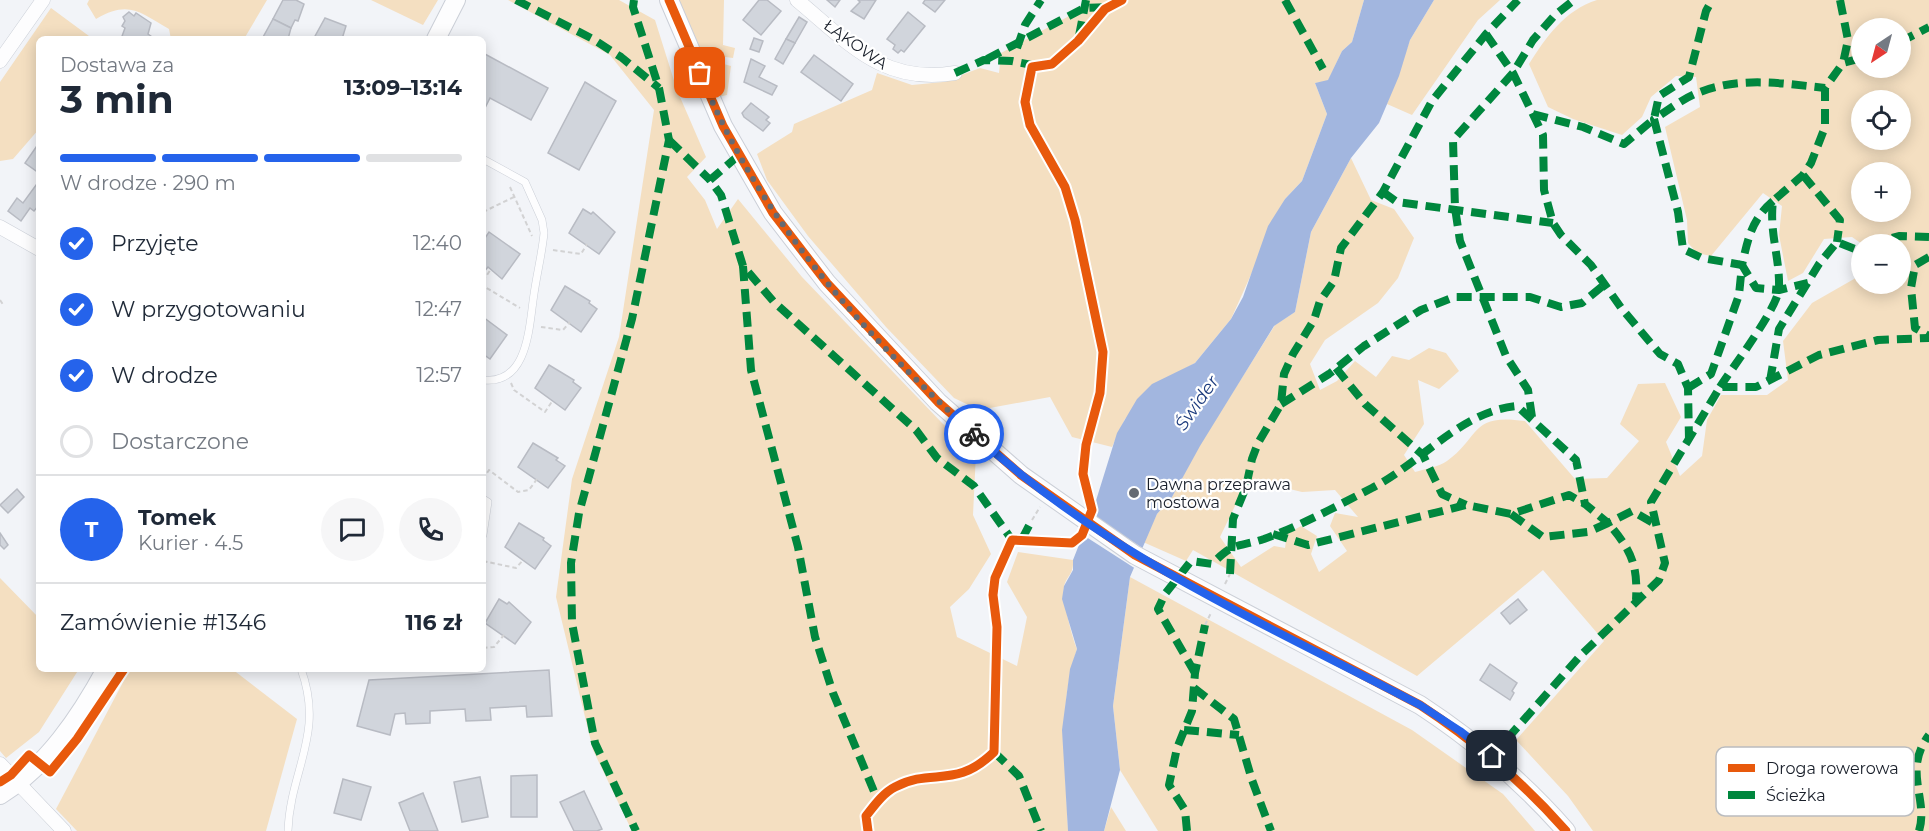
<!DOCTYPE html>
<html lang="pl">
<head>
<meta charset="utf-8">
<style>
	body { margin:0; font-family:Montserrat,sans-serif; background:#f6f6f7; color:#1f2937; height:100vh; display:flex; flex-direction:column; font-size:22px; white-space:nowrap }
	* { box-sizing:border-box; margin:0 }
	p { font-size:20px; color:#747a83 }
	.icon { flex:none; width:33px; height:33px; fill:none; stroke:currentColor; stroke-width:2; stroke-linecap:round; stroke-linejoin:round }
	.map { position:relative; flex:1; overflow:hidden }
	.drawer { position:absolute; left:36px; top:36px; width:450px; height:636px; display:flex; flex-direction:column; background:#fff; border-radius:9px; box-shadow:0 3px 15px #0003 }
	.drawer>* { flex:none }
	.needle { width:39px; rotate:216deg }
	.tools { position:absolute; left:1851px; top:18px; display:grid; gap:12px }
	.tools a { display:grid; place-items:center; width:60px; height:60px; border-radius:50%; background:#fff; box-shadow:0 3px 15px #0003; font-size:30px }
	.pin { position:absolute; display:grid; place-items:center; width:51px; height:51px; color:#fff; margin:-26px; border-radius:12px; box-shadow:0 3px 9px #0006 }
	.courier { position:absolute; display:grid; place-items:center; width:60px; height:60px; margin:-30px; border:4px solid #2563eb; border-radius:50%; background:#fff; color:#222; box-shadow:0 2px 8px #0007 }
	.head em { font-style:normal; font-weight:700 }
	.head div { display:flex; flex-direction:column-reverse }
	.head { display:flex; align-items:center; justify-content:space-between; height:102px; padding:0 24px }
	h1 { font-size:39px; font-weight:700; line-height:45px }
	.bar { display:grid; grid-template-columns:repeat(4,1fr); gap:9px 6px; align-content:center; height:72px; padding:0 24px }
	.bar i { height:8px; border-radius:4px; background:#e0e1e3 }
	.bar .on { background:#2563eb }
	.bar p { grid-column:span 4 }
	.line { display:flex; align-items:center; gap:15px; padding:0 24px; border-top:2px solid #e0e1e3 }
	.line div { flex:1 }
	.round { display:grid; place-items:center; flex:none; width:63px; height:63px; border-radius:32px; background:#f6f6f7 }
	ol { padding:0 24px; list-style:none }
	li { display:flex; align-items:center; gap:18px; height:66px }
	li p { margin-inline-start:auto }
	li .icon { padding:6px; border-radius:50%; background:#2563eb; color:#fff; stroke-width:4 }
	li:last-child { color:#747a83 }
	li i { width:33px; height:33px; border:3px solid #e0e1e3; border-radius:50% }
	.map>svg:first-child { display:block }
	.green { fill:#f4dfc1; fill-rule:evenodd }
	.water { fill:#a2b6df }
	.pier { fill:#f2f4f8 }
	.building { fill:#d1d5dc; stroke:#b8bbc3; stroke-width:1.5 }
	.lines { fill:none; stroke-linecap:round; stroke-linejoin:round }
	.service-casing { stroke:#cbcfd7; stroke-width:8 }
	.minor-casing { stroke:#cbcfd7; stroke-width:15 }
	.tertiary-casing { stroke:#cbcfd7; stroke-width:20 }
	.path { stroke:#d2d2d3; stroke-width:2; stroke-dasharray:4.5 3; stroke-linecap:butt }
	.service { stroke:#fdfdfe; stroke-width:7 }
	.minor { stroke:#fdfdfe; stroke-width:14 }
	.tertiary { stroke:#fdfdfe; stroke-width:18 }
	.quiet { stroke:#00873e; stroke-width:8; stroke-dasharray:15 8; stroke-linecap:butt }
	.cycleway-casing { stroke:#fff; stroke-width:13 }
	.cycleway { stroke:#e8590c; stroke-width:9 }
	.done { stroke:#656a72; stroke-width:6; stroke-dasharray:0 10.8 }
	.route { stroke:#2563eb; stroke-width:8 }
	.poi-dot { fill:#656a72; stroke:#fff; stroke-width:2 }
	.labels { text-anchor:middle; stroke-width:4.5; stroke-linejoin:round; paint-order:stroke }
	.street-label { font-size:16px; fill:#191f2a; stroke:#fff }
	.poi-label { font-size:16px; fill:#191f2a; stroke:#fff; text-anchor:start }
	.water-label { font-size:18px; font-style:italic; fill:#1d3c7e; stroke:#fff }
	.key { fill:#fff; stroke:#babcbf; stroke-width:1.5 }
	.key-label { font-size:16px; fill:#191f2a }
</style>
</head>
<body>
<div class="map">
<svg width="1929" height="831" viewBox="0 0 1929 831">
	<rect width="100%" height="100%" fill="#f2f4f8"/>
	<!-- green -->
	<g class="green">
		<path d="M 89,0 L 267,0 L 244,39 L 171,39 L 169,29 C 139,12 129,0 96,19 L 87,4 Z"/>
		<polygon points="371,0 438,0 423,25"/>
		<path d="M 508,0 L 619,0 L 655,20 L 677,90 L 706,157 L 687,177 L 705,200 L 717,229 L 738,199 L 802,277 L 943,424 L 976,453 L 973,515 L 991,554 L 969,589 L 950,607 L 957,637 L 1017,666 L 1027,617 L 1007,582 L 1018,552 L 1073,560 C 1074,575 1066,576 1064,587 C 1062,598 1072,638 1077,649 C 1057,708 1066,769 1068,831 L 632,831 L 593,750 L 556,597 L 572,479 L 619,337 L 654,110 L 610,55 Z"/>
		<polygon points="679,0 724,0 723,45 735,48 733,58 702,54"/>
		<polygon points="1086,0 1364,0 1352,42 1342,51 1328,81 1315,83 1327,114 1302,181 1285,199 1231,319 1195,363 1175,374 1125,419 1112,447 1072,437 1050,397 979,410 954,398 886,327 808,236 767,180 757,154 792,132 794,124 872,90 877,73 912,85 943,82 980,68 999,73 1001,53 1084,8"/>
		<polygon points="1434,0 1500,0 1478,20 1412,115 1387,104 1410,40"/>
		<path d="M 1597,0 L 1929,0 L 1929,831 L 1593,831 L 1568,796 L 1516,740 L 1604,641 L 1543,570 L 1417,676 L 1193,550 L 1186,561 L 1143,542 L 1157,514 L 1172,497 L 1199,446 L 1275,325 L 1295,312 L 1311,232 L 1351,158 L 1371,200 L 1394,209 L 1414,238 L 1398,278 L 1378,303 L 1325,340 L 1310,364 L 1320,390 L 1337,381 L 1355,361 L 1376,377 L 1392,356 L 1409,360 L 1429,348 L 1446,353 L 1459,371 L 1439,389 L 1418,380 L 1424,424 L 1404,455 L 1415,472 C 1425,469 1439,467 1447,461 C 1481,436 1470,413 1525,421 L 1575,479 L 1607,478 L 1639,441 L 1620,424 L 1638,384 L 1665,383 L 1681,417 L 1666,442 L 1680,476 L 1702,456 L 1707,420 L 1721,395 L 1767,395 L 1788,380 L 1783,341 L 1812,303 L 1861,275 L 1862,284 L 1900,284 L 1900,244 L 1862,244 L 1852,237 L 1824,239 L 1803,273 L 1788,281 L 1779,235 L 1782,206 L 1763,193 L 1711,256 L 1697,253 L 1688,243 L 1687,220 L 1665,127 L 1700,107 L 1696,77 L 1676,76 L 1651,97 L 1642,117 L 1622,135 L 1573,119 L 1548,107 L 1529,64 C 1546,37 1565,10 1597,0 ZM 1862,28 L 1900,28 L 1900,68 L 1862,68 ZM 1862,100 L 1900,100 L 1900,140 L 1862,140 ZM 1862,172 L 1900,172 L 1900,212 L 1862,212 ZM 1248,479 L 1302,492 L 1335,490 L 1358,517 L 1335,513 L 1330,526 L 1347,551 L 1319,572 L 1311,554 L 1317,536 L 1301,526 L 1287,534 L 1285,548 L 1274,546 L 1241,567 L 1220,537 Z"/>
		<polygon points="51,8 93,39 39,39 39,129 13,159 0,161 0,82"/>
		<polygon points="716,62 731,66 727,95 718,97 706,65"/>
		<polygon points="1130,577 1412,730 1503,794 1535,831 1158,831 1120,770 1113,706"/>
		<polygon points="0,578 39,618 39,669 79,669 39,732 6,758 0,751"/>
		<polygon points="130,669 232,669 297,719 266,831 77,831 56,809"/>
		<polygon points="1111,807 1126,831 1104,831"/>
	</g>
	<!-- water -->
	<polygon class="water" points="1364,0 1434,0 1410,40 1399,76 1379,123 1351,158 1311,232 1295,312 1274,326 1200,446 1172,497 1157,514 1130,577 1113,706 1120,770 1104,831 1068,831 1062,730 1070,669 1077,649 1062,599 1064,586 1073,570 1073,560 1094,507 1117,433 1137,399 1152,384 1195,363 1231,319 1243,297 1268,226 1285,199 1302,181 1327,114 1315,83 1328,80 1342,51 1352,42"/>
	<!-- pier -->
	<polygon class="pier" points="1089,513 1144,549 1136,569 1080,533"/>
	<!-- building -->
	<g class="building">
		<polygon points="283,0 296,0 304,4 298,21 295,20 291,28 273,19"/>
		<polygon points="759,0 767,0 781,11 761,35 743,20"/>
		<polygon points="827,0 840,0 835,7"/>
		<polygon points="858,0 876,0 864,19 851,11 860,2"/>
		<polygon points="925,0 945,0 935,12 923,3"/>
		<polygon points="129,12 134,16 136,13 151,23 148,34 155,39 121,39 125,28 122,26 125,21 123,17"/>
		<polygon points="908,12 925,26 904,52 901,50 898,53 893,49 895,45 887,39"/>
		<polygon points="799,17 807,22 795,43 786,39"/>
		<polygon points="325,18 346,26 342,39 314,38"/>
		<polygon points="273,19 291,28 288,39 262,39"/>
		<polygon points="754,38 763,41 759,52 750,49"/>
		<polygon points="786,39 795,43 783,64 775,59"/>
		<polygon points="483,53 548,88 531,120 490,98 483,112"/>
		<polygon points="814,55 853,84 841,101 801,72"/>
		<polygon points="751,59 765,66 759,77 777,86 772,95 744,82"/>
		<polygon points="585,82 616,101 579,170 548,153"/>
		<polygon points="751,103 769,117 766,120 770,123 763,131 744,117 742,113"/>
		<polygon points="39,143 39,173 25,163"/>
		<polygon points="39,181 39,205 34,211 30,208 21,221 8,211 17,198 23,203"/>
		<polygon points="583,209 591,214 593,212 615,232 599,254 569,233"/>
		<polygon points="489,232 520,254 502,279 488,267 483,273 483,241"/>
		<polygon points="565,286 590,301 589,303 597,309 581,332 551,310"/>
		<polygon points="483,317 507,335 490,359 483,354"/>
		<polygon points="549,365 574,380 573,382 581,388 565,410 535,388"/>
		<polygon points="533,443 558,458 556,460 565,466 548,488 518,467"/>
		<polygon points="17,489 24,497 8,513 0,505"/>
		<polygon points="519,523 544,538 543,540 551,546 535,569 505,547"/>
		<polygon points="0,533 8,545 4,549 0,545"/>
		<polygon points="499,599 507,604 509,602 531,622 515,644 485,623"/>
		<polygon points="1518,599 1527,610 1510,624 1501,613"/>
		<polygon points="1490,664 1517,683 1512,691 1514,693 1510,700 1480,680"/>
		<polygon points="549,670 552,716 527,717 526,706 490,708 491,720 466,721 465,709 430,711 430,723 406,724 405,713 395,714 390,735 357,726 369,680"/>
		<polygon points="537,775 537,817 511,817 511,776"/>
		<polygon points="480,777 488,817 462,822 454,782"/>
		<polygon points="343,779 371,787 361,820 334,813"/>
		<polygon points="584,791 602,829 597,831 574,831 560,802"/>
		<polygon points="423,793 438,831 410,831 399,803"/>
	</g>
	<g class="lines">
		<defs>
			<g id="service">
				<path d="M 483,159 L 525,182 L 542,220 L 544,233 C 542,254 537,273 534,294 C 529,325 529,385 483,380"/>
				<polyline points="483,499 488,502 483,535"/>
				<path d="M 288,831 C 290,770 325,734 301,669"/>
			</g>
			<g id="minor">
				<path d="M 797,0 C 849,43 883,85 955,73"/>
				<polyline points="0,61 43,0"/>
				<polyline points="0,227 39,249"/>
				<polyline points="0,764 64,831"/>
			</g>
			<g id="tertiary">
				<path d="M 669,0 L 723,126 L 773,213 L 827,283 L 938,402 L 1021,475 L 1135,555 L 1420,705 C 1475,741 1523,782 1566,831"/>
				<polyline points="436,39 456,0"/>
				<path d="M 0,795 C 47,766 80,717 106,669"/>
			</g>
		</defs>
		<!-- service casing -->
		<use href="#service" class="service-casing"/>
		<!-- minor casing -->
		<use href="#minor" class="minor-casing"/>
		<!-- tertiary casing -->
		<use href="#tertiary" class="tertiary-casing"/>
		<!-- path -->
		<g class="path">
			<polyline points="510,187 532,236"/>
			<polyline points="483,212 514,197"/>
			<polyline points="553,250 581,254 587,244"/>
			<polyline points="483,281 491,269"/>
			<polyline points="483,282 485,287 520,308"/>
			<polyline points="0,300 4,306"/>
			<polyline points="541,327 563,330 570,322"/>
			<polyline points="511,383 514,390 545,412 553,400"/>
			<polyline points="483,479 489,470 518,492 529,490 537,479"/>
			<polyline points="1032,520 1040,507"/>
			<polyline points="483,559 485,544"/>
			<polyline points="483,561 516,568 524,559"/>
			<polyline points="1225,584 1230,574"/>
			<polyline points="1205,625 1211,613"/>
			<polyline points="483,648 494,647 504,635"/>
		</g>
		<!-- service -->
		<use href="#service" class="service"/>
		<!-- minor -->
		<use href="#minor" class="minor"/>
		<!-- tertiary -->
		<use href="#tertiary" class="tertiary"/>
		<!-- quiet -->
		<g class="quiet">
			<polyline points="516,0 591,38 621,57 659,88"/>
			<polyline points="634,0 633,7 659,88 669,140 632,319 579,513 571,563 572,623 595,743 636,831"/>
			<polyline points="1285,0 1323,69"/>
			<polyline points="1840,0 1848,40 1843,63"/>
			<polyline points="1486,34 1513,73 1543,135 1544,190 1553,223 1561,235 1591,265 1622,309 1660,354 1678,364 1688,388 1689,440"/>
			<polyline points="1079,36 1086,0"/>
			<polyline points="1900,42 1929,27"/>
			<polyline points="1017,48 1025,25 1041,0"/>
			<polyline points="987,59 1084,8 1109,7"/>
			<polyline points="955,73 984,60 1012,61 1037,66"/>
			<polyline points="1533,114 1583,127 1624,144 1654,119 1659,96 1689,77 1706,11 1712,0"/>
			<polyline points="669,140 710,180"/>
			<polyline points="738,156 710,180 721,195 743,266 774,302 916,430 937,458 974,486 1012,540"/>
			<polyline points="1803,175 1840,220 1837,242"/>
			<polyline points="1383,192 1397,202 1553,223"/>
			<path d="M 1773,201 C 1752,219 1748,238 1742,265 L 1702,258 L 1683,249 L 1678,212 L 1654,119 C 1667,111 1681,100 1695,94 C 1737,76 1780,83 1825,88"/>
			<polyline points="1870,244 1899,236 1929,237"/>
			<polyline points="1929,257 1915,265 1911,288 1915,328 1929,336"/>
			<polyline points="743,266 751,370 798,547 815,637 833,693 878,801"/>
			<polyline points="1336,368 1365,404 1423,455 1442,494 1466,505"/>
			<polyline points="1770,381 1779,329 1819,264 1837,242 1855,249 1862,247"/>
			<path d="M 1720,387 C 1732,368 1778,308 1779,288 C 1780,258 1769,232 1773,201 L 1803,175 L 1811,163 L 1825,127 L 1825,88 L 1843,63 L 1862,58"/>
			<polyline points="1688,388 1711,374 1739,295 1742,265 1756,288 1779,290 1808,283"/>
			<polyline points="1281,404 1329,374 1364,346 1421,310 1454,297 1530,297 1561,307 1582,303 1604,285"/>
			<polyline points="1532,417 1528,390 1506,356 1460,241 1455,208 1453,140 1513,73 1533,40 1555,15 1574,0"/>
			<path d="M 1511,514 L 1543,537 L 1588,532 L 1608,523 C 1631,550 1638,564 1636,600"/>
			<polyline points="1273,534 1308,545 1466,505 1511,514 1569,495 1585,504"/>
			<polyline points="1022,539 1032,520"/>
			<polyline points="1230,574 1233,519 1246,487 1252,459 1258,443 1281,404 1284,374 1293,354 1314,320 1320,301 1334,281 1341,248 1383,192 1432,101 1486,34 1518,0"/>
			<path d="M 1195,673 L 1158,609 L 1165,594 L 1191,561 L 1212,564 C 1235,541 1236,548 1264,539 C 1300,526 1337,506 1372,488 C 1421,463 1461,411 1517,406 L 1576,460 L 1585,504 L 1608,523 L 1632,511 L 1655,524"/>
			<polyline points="1194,688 1234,719 1252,780 1271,831"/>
			<polyline points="1184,730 1239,735"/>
			<polyline points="994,752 1019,776 1041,831"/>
			<polyline points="1492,756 1581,655 1659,580 1665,563 1651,502 1720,387 1756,387 1819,355 1878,340 1929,338"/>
			<polyline points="1187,831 1185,810 1169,785 1177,748 1192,711 1195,673 1205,625"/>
			<path d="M 1919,831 C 1929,799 1902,771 1929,735"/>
		</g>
		<defs>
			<g id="cycleway">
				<path d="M 669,0 L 723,126 L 773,213 L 827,283 L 938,402 L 1021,475 L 1135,555 L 1420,705 C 1475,741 1523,782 1566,831"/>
				<polyline points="0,782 11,775 29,755 50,772 77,739 124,669"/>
				<path d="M 868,831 L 866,816 C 874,806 883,793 895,787 C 933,767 955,790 994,752 L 997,627 L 993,595 L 995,578 L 1012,540 L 1072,543 L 1082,535 L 1092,510 L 1083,474 L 1086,445 L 1100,393 L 1103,352 L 1075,220 L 1065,187 L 1030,125 L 1025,102 L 1032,67 L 1052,64 L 1078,41 L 1105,9 L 1122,0"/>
			</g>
		</defs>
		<!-- cycleway casing -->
		<use href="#cycleway" class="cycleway-casing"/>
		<!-- cycleway -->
		<use href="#cycleway" class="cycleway"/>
	</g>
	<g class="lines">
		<!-- done -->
		<path class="done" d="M 700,73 C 757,216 861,332 974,434"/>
		<!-- route -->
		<path class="route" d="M 974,434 C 1103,554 1266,624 1420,705 L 1460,731 L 1492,756"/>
	</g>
	<!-- markers -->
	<circle class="poi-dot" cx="1134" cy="493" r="6"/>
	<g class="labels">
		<!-- street labels -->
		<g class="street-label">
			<text transform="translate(856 44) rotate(35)" y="6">ŁĄKOWA</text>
		</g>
		<!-- poi labels -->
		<g class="poi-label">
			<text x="1146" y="490">Dawna przeprawa<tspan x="1146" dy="18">mostowa</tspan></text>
		</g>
		<!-- water labels -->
		<g class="water-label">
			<text transform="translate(1197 403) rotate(-55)" y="6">Świder</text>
		</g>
	</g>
	<!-- legend -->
	<rect x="1716" y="747" width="198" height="69" rx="9" class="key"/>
	<rect x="1728" y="764" width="27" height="8" fill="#e8590c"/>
	<rect x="1728" y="791" width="27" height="8" fill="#00873e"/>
	<g class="key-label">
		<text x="1766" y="774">Droga rowerowa</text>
		<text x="1766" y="801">Ścieżka</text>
	</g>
</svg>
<div class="tools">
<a><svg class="needle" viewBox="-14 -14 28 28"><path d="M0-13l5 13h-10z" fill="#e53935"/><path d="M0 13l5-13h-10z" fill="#747a83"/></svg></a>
<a><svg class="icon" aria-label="locate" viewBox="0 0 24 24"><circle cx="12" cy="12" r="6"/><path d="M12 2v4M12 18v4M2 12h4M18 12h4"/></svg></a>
<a>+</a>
<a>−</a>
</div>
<div class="pin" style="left:700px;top:73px;background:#ea580c"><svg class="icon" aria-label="bag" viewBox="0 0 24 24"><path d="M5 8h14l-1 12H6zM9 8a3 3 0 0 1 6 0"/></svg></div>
<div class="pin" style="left:1492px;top:756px;background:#1f2937"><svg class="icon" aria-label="home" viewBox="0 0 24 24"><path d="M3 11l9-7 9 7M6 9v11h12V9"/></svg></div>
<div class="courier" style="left:974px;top:434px"><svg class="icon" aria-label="bike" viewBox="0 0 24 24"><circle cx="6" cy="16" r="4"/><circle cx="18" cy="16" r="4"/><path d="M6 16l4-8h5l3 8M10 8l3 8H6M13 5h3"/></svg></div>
<section class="drawer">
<div class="head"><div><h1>3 min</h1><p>Dostawa za</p></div><em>13:09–13:14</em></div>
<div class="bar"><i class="on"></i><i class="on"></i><i class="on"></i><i></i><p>W drodze · 290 m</p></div>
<ol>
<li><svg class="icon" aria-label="check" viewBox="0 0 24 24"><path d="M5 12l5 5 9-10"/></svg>Przyjęte<p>12:40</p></li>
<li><svg class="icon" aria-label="check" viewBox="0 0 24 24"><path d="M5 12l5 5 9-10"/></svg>W przygotowaniu<p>12:47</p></li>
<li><svg class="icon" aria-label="check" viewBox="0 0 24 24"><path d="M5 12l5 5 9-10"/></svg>W drodze<p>12:57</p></li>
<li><i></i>Dostarczone</li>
</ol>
<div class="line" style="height:108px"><b class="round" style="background:#2563eb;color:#fff">T</b><div><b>Tomek</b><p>Kurier · 4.5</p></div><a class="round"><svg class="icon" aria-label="chat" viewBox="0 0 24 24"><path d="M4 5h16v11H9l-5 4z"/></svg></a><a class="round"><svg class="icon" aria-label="phone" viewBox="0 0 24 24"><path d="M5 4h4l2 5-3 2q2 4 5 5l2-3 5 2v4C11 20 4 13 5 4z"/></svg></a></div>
<div class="line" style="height:78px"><div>Zamówienie #1346</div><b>116 zł</b></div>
</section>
</div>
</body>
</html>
